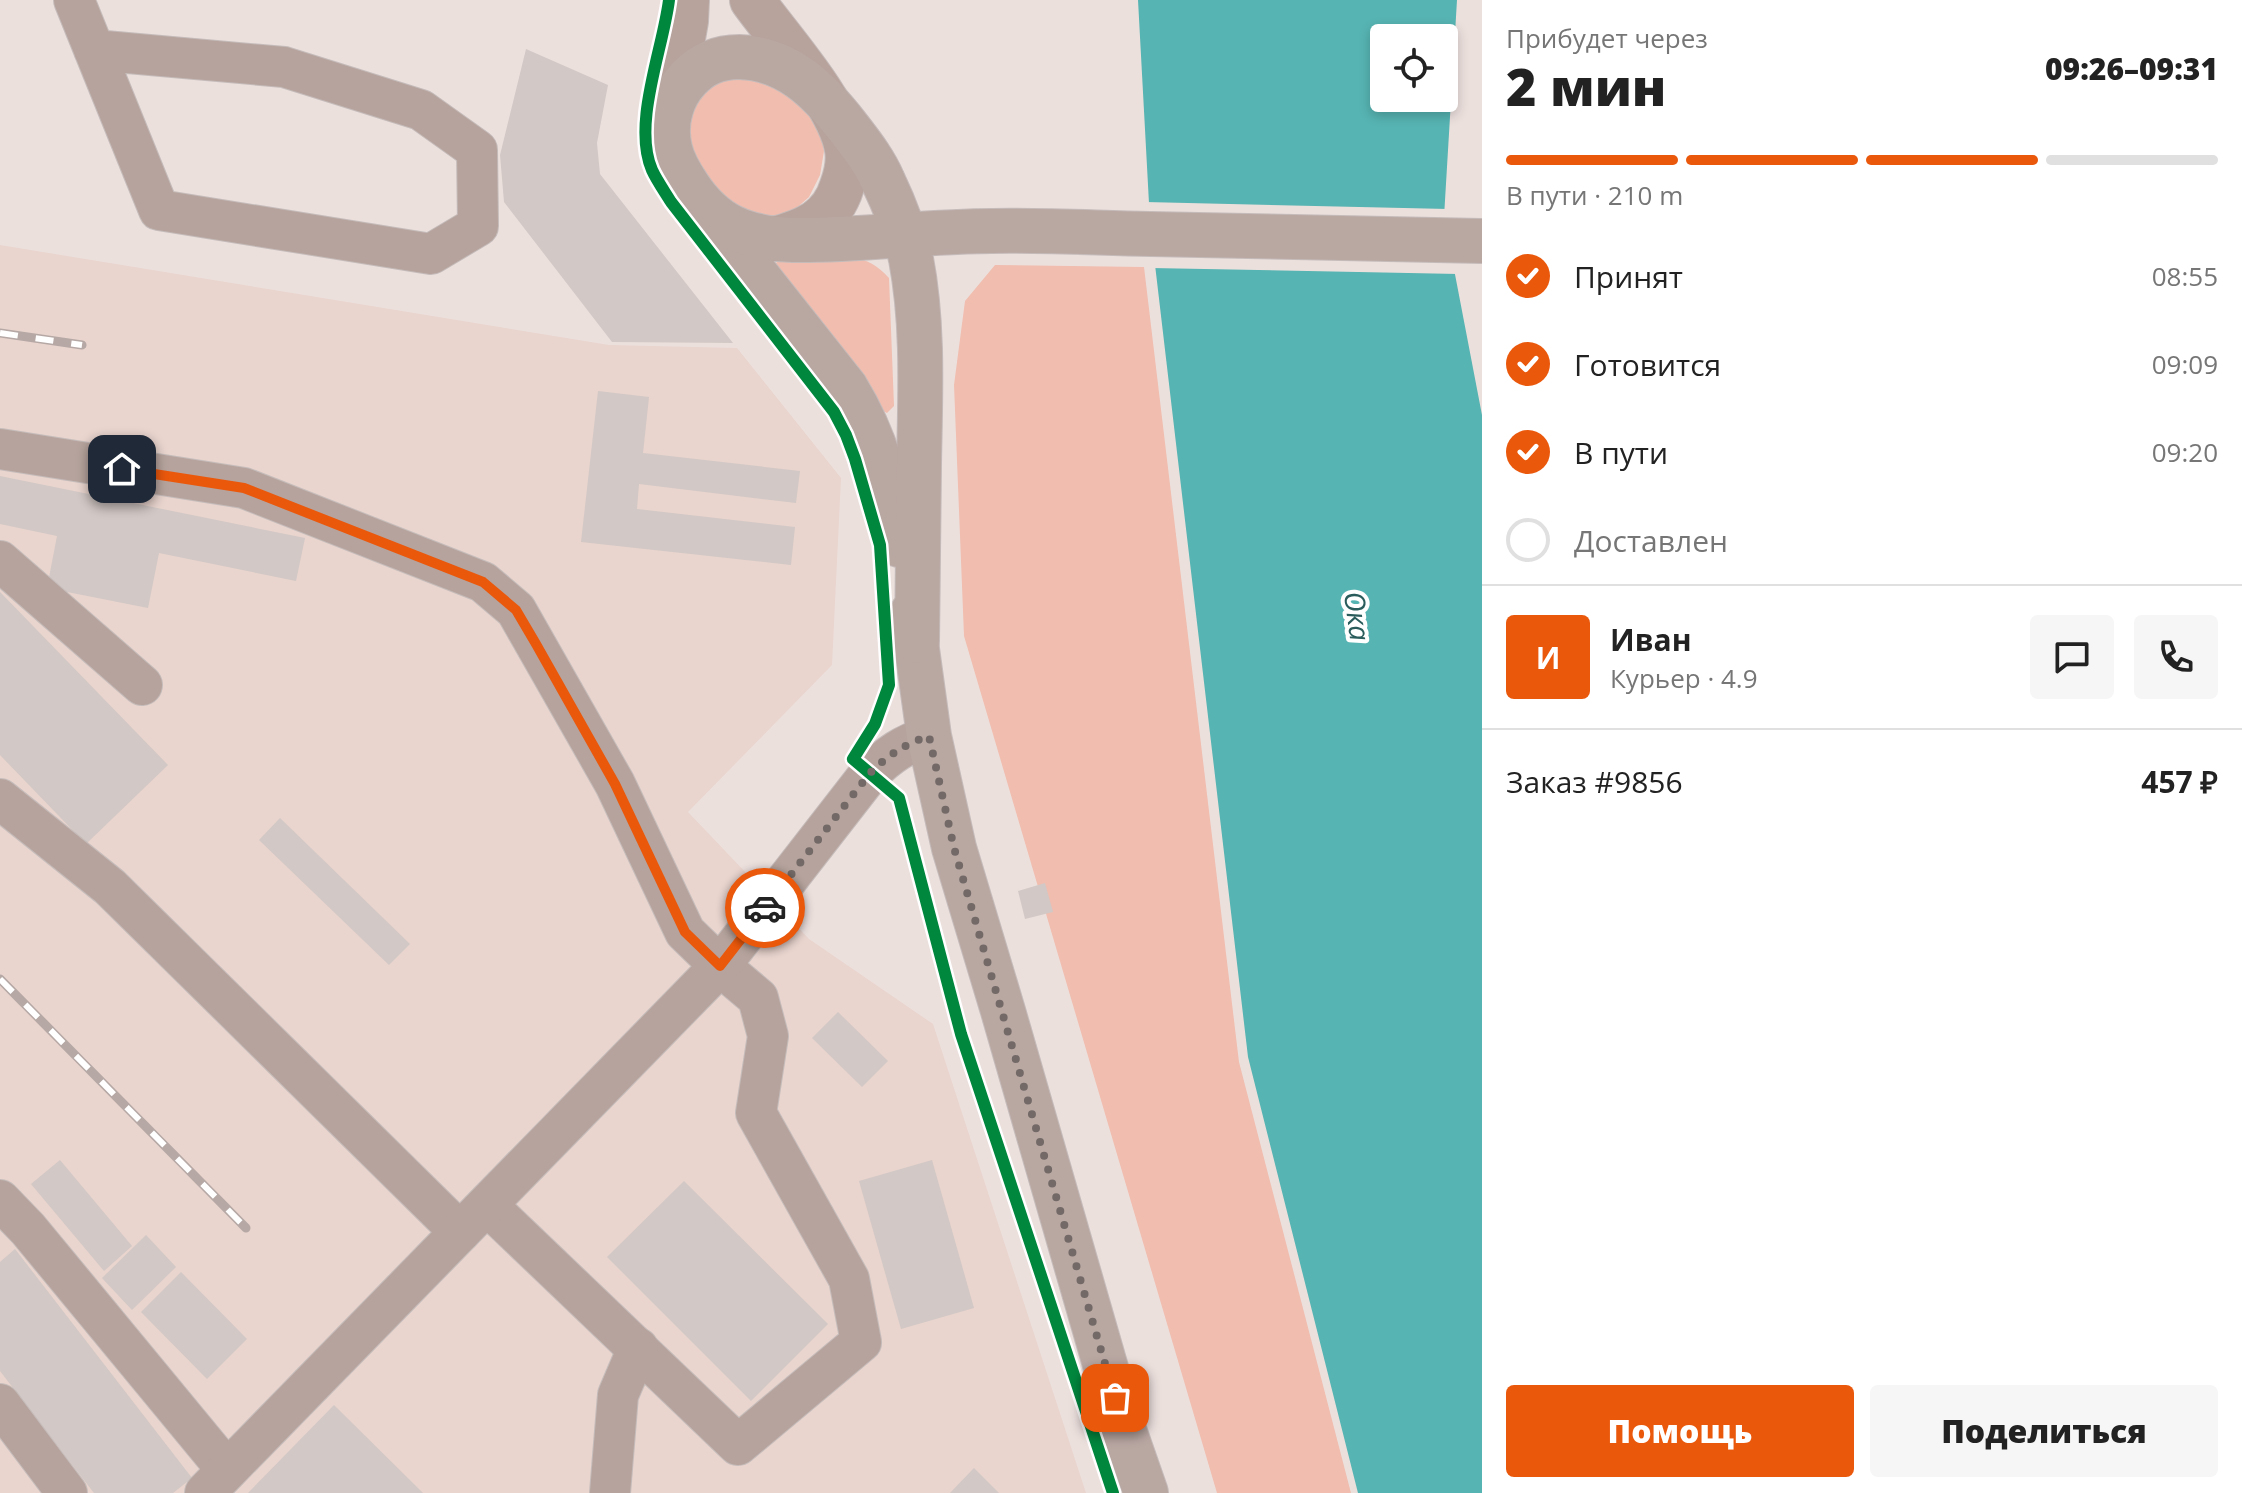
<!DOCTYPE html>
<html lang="ru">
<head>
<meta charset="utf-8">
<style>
	body { margin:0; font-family:"Open Sans",sans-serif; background:#f6f6f6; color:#222; height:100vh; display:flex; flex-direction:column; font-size:30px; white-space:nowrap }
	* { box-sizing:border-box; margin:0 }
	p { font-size:26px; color:#767676 }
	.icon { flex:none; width:44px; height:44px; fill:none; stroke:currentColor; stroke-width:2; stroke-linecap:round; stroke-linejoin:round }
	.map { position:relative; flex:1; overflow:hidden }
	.details { display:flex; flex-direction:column; background:#fff; width:760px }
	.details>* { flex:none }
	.controls { position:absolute; left:1370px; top:24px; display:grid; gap:16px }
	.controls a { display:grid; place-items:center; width:88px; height:88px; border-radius:8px; background:#fff; box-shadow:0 4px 12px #0003; font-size:40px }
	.pin { position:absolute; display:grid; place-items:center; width:68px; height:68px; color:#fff; margin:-34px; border-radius:16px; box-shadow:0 4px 12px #0006 }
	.courier { position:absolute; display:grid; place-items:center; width:80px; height:80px; margin:-40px; border:6px solid #ea580c; border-radius:50%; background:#fff; color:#222; box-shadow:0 2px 10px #0007 }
	.summary em { font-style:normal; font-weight:800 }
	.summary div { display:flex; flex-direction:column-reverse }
	.summary { display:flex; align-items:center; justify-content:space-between; height:136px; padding:0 24px }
	h1 { font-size:52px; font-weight:800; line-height:60px }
	.bar { display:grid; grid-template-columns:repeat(4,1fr); gap:12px 8px; align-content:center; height:96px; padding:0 24px }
	.bar i { height:10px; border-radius:6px; background:#e0e0e0 }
	.bar .selected { background:#ea580c }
	.bar p { grid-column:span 4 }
	.line { display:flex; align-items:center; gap:20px; padding:0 24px; border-top:2px solid #e0e0e0 }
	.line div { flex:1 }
	.round { display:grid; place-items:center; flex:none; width:84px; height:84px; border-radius:8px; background:#f6f6f6 }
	ol { padding:0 24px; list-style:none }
	li { display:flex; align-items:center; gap:24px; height:88px }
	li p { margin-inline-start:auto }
	li .icon { padding:8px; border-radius:50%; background:#ea580c; color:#fff; stroke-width:4 }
	li:last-child { color:#767676 }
	li i { width:44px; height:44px; border:4px solid #e0e0e0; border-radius:50% }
	.primary-button { display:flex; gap:16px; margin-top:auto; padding:16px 24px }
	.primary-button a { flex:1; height:92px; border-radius:8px; background:#ea580c; color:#fff; font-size:32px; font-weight:800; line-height:92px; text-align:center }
	.primary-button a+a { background:#f6f6f6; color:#222 }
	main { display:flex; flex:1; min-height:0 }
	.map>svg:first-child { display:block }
	.built { fill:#e9d4ce }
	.green { fill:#f0bdaf }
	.water { fill:#56b4b2; fill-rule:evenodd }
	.pier { fill:#ece0dd }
	.building { fill:#d2c8c5 }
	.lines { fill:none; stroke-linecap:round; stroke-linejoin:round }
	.minor-casing { stroke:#c5bcba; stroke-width:42 }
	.major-casing { stroke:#c5bcba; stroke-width:46 }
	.highway-casing { stroke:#c5bcba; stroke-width:46 }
	.minor { stroke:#b6a39d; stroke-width:40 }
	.major { stroke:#b7a29c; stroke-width:44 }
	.highway { stroke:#b9a7a2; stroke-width:44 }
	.rail-casing { stroke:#b5a8a5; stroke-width:9 }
	.rail { stroke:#fff; stroke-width:6; stroke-dasharray:18; stroke-linecap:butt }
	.cycleway-casing { stroke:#fff; stroke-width:17 }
	.cycleway { stroke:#00873e; stroke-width:12 }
	.done { stroke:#736a67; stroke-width:8; stroke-dasharray:0 14.4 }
	.route { stroke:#ea580c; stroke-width:10 }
	.labels { text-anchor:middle; stroke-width:8; stroke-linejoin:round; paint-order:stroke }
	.water-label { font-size:28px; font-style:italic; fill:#295c5b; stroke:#fff }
</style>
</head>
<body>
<main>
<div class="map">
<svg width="1482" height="1493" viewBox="0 0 1482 1493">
	<rect width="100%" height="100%" fill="#ece0dd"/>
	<!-- built -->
	<polygon class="built" points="0,245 609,345 737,348 841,478 832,665 688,812 809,939 933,1024 1086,1493 0,1493"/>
	<!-- green -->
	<g class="green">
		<polygon points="723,75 765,76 808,108 820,130 824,151 820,175 809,197 792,212 768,218 728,205 693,158 687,132 689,112 705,86"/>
		<path d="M 851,257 C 868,260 877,265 889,278 L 894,406 L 887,413 L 877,408 L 772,275 L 777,261 Z"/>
		<polygon points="995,265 1144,267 1239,1062 1351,1493 1217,1493 964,636 954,385 965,301"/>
	</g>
	<!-- water -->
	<path class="water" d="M 1138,0 L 1457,0 L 1444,217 L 1482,415 L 1482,1493 L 1358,1493 L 1248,1057 L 1150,222 ZM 1384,38 L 1444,38 L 1444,98 L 1384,98 Z"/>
	<!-- pier -->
	<polygon class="pier" points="1145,202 1448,209 1448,217 1459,274 1151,268"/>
	<!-- building -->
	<g class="building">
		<polygon points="526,49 608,85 597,143 600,174 733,343 612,342 504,202 500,155"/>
		<polygon points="598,391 649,397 643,453 800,471 796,503 639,484 637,509 795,527 791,565 581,542"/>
		<polygon points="0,476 305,538 296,581 159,553 148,608 47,588 57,536 0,524"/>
		<polygon points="0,592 168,765 86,844 0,755"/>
		<polygon points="280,818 410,944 389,965 259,840"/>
		<polygon points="1045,883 1053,912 1025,919 1018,891"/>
		<polygon points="838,1012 888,1061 862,1087 812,1038"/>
		<polygon points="60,1160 132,1246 104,1271 31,1184"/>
		<polygon points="932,1160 974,1308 901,1329 859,1181"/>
		<polygon points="684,1181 828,1324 751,1401 607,1257"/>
		<polygon points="146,1235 176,1267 132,1310 102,1278"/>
		<polygon points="15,1249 192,1478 173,1493 94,1493 0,1371 0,1262"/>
		<polygon points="181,1272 247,1339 207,1379 141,1312"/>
		<polygon points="334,1405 423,1493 248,1493"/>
		<polygon points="974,1468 999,1493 950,1493"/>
	</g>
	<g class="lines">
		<defs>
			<g id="minor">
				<polyline points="74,0 159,210 431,254 478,226 477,150 421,110 284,67 94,50"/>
				<polyline points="0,449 244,488 483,582 516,610 615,784 685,932 720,966 758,998 768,1036 756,1113 849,1279 861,1342 738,1445 487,1205"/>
				<polyline points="0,561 142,685"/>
				<polyline points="0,799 110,887 460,1232"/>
				<polyline points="0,1200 28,1229 227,1470"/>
				<polyline points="0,1404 67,1493"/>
				<path d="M 205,1493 L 720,966 L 870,773 C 890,754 903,745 929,736"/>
				<polyline points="610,1493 618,1395 638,1348"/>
			</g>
			<g id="major">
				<path d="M 752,0 C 780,39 839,103 847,149 C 849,161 846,175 842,186 C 832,220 805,231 774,239"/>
				<polyline points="670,112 686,21 687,0"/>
			</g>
			<g id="highway">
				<path d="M 712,219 L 846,388 C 878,440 888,486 899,545"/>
				<polyline points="912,613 929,736 954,848 1003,1011 1123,1427 1146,1493"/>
				<path d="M 917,641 C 918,583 918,525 919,466 C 920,398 924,327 911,259 C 905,232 895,206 883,181 C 874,160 860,143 847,126 C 819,90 787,58 739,57 C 718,57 702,64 688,79 C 671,97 664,124 670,149 C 673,162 680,174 688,186 C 714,226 745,238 793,240 C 859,241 925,231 992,231 C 1044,230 1097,233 1150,234 C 1260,237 1371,239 1482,241"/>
			</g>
		</defs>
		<!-- minor casing -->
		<use href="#minor" class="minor-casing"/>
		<!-- major casing -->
		<use href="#major" class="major-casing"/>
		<!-- highway casing -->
		<use href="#highway" class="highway-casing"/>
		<!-- minor -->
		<use href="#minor" class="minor"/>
		<!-- major -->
		<use href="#major" class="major"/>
		<!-- highway -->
		<use href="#highway" class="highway"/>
		<defs>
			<g id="rail">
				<polyline points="0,333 82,345"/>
				<polyline points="0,979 246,1228"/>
			</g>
		</defs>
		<!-- rail casing -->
		<use href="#rail" class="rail-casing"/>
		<!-- rail -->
		<use href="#rail" class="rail"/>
		<defs>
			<path id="cycleway" d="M 669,0 C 663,49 632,124 652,170 C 657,181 665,192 671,202 L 834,412 L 846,435 L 855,459 L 880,545 L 889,685 L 875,724 L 853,759 L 899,798 L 961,1034 L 1113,1493"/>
		</defs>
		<!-- cycleway casing -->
		<use href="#cycleway" class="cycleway-casing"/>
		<!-- cycleway -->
		<use href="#cycleway" class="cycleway"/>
	</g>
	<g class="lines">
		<!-- done -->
		<path class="done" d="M 765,908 L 870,773 C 890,754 903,745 929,736 L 954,848 L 1115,1398"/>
		<!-- route -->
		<polyline class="route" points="122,469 244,488 483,582 516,610 536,644 615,784 685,932 720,966 765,908"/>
	</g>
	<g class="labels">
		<!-- water labels -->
		<g class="water-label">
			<text transform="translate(1357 616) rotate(82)" y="10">Ока</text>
		</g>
	</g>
</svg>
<div class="controls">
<a><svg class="icon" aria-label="locate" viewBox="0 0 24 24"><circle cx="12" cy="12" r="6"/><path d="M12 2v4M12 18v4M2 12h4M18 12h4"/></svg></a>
</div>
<div class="pin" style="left:1115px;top:1398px;background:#ea580c"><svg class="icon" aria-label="bag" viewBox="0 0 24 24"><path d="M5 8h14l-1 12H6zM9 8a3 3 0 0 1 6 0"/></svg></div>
<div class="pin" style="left:122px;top:469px;background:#1f2937"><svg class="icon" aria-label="home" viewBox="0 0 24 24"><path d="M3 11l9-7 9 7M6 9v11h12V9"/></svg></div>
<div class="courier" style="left:765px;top:908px"><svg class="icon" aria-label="car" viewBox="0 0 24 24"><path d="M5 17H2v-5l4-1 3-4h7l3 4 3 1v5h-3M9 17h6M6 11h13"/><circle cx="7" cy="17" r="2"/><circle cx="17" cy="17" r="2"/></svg></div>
</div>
<section class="details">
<div class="summary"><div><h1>2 мин</h1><p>Прибудет через</p></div><em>09:26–09:31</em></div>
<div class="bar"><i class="selected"></i><i class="selected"></i><i class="selected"></i><i></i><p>В пути · 210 m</p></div>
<ol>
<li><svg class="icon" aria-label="check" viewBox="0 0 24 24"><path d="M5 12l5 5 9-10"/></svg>Принят<p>08:55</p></li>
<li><svg class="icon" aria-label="check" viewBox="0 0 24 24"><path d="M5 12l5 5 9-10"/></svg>Готовится<p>09:09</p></li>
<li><svg class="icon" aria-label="check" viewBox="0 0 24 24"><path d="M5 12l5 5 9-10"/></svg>В пути<p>09:20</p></li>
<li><i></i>Доставлен</li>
</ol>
<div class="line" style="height:144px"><b class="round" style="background:#ea580c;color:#fff">И</b><div><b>Иван</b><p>Курьер · 4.9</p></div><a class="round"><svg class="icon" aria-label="chat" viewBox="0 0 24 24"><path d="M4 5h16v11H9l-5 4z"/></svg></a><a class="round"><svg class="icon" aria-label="phone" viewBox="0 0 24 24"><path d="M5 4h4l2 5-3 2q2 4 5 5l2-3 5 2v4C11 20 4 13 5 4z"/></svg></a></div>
<div class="line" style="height:104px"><div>Заказ #9856</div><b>457 ₽</b></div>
<div class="primary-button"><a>Помощь</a><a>Поделиться</a></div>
</section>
</main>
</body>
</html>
